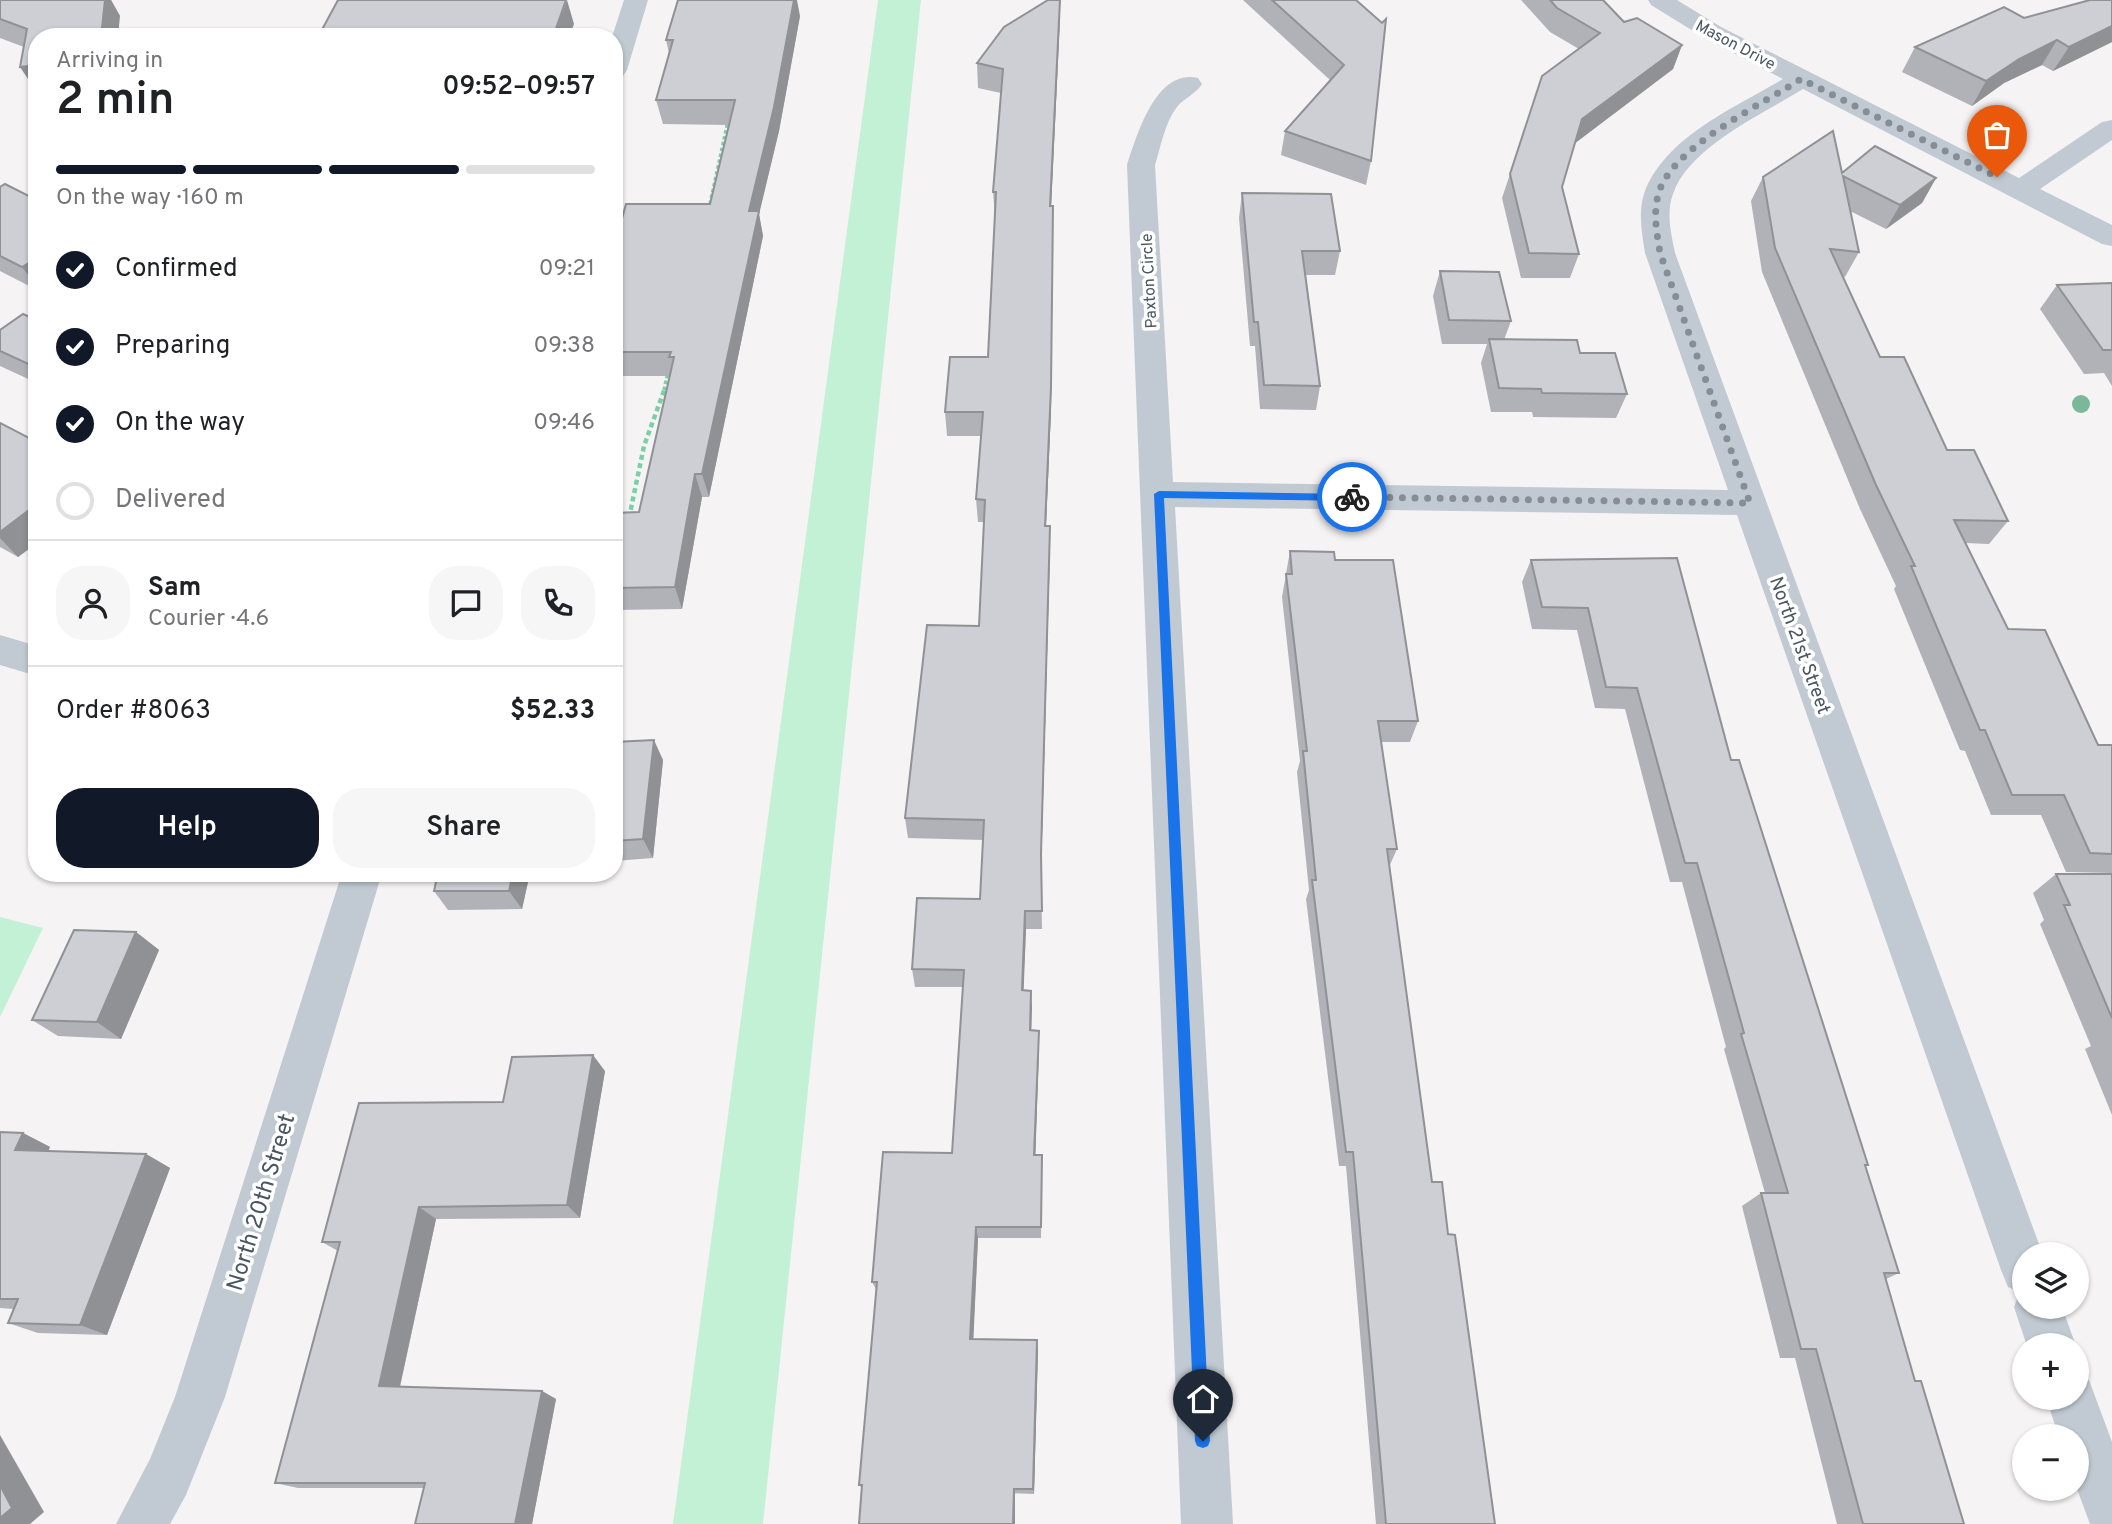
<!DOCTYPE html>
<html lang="en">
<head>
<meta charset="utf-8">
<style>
	body { margin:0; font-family:Overpass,sans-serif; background:#f6f6f6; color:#202124; height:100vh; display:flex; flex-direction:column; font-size:26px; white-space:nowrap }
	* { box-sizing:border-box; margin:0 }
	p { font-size:23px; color:#757577 }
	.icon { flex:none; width:38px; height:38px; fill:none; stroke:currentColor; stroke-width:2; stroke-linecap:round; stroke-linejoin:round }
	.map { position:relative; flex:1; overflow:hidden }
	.details { position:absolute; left:28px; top:28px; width:595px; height:854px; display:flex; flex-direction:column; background:#fff; border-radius:28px; box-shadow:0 2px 5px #0004 }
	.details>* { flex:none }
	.buttons { position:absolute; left:2012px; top:1242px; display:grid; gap:14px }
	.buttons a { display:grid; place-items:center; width:77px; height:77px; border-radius:50%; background:#fff; box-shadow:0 2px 5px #0004; font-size:35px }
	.pin { position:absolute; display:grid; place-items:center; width:60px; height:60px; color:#fff; margin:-72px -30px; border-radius:50% 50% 50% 0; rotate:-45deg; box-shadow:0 0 7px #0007 }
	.pin .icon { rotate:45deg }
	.courier { position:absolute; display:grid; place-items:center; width:70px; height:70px; margin:-35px; border:5px solid #1a73e8; border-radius:50%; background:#fff; color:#222; box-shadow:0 2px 9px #0007 }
	.headline em { font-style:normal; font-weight:600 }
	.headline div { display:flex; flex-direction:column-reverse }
	.headline { display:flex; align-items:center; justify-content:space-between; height:119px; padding:0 28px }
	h1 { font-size:46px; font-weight:600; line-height:52px }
	.bar { display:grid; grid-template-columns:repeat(4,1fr); gap:10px 7px; align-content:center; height:84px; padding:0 28px }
	.bar i { height:9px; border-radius:5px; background:#e0e0e0 }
	.bar .on { background:#111827 }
	.bar p { grid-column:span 4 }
	.line { display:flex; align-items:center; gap:18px; padding:0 28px; border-top:2px solid #e0e0e0 }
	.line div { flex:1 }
	.round { display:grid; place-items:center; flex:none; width:74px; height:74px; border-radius:28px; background:#f6f6f6 }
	ol { padding:0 28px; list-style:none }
	li { display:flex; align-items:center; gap:21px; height:77px }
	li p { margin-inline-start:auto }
	li .icon { padding:7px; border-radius:50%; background:#111827; color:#fff; stroke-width:4 }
	li:last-child { color:#757577 }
	li i { width:38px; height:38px; border:4px solid #e0e0e0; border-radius:50% }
	.primary-button { display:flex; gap:14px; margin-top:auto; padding:14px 28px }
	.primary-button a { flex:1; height:80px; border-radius:28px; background:#111827; color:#fff; font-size:28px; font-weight:600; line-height:80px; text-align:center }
	.primary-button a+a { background:#f6f6f6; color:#202124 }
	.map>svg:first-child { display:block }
	.green { fill:#c3f1d5 }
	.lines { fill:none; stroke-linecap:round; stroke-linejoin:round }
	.path-far1 { stroke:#7ad0a6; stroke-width:3.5; stroke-dasharray:3.5 2.5; stroke-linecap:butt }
	.path { stroke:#7ad0a6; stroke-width:4.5; stroke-dasharray:5 3.5; stroke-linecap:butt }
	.minor { fill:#c1cad2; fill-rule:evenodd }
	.tree { fill:#7bb799 }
	.wall { fill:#b0b2b7 }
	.shaded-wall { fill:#909195 }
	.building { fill:#cdcfd5; stroke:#909195; stroke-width:2 }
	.route { fill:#1a73e8 }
	.done { stroke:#868d94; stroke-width:7; stroke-dasharray:0 12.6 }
	.labels { text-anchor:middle; stroke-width:7; stroke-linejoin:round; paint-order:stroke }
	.far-street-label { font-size:16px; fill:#4a5661; stroke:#fff }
	.street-label { font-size:19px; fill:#4a5661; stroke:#fff }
	.near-street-label { font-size:23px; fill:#4a5661; stroke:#fff }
</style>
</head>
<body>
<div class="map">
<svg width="2112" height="1524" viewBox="0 0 2112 1524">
	<rect width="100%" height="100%" fill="#f5f3f3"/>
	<!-- green -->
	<g class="green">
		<polygon points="878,0 921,0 763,1524 673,1524"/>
		<polygon points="0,917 43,928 0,1017"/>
	</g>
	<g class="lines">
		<!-- path-far1 -->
		<g class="path-far1">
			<polyline points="710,204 728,121"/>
			<polyline points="664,390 668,372"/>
		</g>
		<!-- path -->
		<polyline class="path" points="629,518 644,446 665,388"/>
		<!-- minor -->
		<g class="minor">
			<polygon points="624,0 648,0 627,70 623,76 614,78 614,37 612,37"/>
			<path d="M 1648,0 L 1677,0 L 1721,27 L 2019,178 L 2102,122 L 2112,120 L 2112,140 L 2040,189 L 2112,225 L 2112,246 L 2102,244 L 1803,89 C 1763,114 1689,147 1673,194 C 1666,212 1671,234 1675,253 L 2043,1255 L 2025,1255 L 2025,1307 L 2062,1307 L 2076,1346 L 2027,1346 L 2014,1307 L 2020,1292 L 2008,1287 L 2001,1270 L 1737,515 L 1175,507 L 1233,1524 L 1181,1524 L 1127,165 C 1137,135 1156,68 1198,78 L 1202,84 C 1196,94 1184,98 1177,107 C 1165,122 1161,146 1155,165 L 1173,482 L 1728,490 L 1645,253 C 1642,234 1638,213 1644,194 C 1664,137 1735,108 1783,79 L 1703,37 L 1651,5 Z"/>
			<polygon points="0,635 37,646 37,676 0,665"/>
			<polygon points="342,873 382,873 225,1397 186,1495 170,1524 116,1524 150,1459 175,1397"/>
			<polygon points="2077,1376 2089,1380 2112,1442 2112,1524 2090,1524 2077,1489 2077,1437 2059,1437 2046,1398 2077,1398"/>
		</g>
	</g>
	<!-- trees -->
	<circle class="tree" cx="2081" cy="404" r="9"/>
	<!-- wall -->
	<g class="wall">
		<polygon points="0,0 111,0 120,16 36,91 24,47 0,38"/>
		<polygon points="1243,0 1356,0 1382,23 1371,161 1366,185 1281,155 1285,131 1330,80"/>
		<polygon points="1521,0 1603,0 1624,22 1682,45 1673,69 1575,143 1562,187 1579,254 1570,278 1521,278 1502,198 1510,174 1579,49 1550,32"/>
		<polygon points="2112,0 2112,42 2053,71 2042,65 2004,83 1972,106 1902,72 1915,47 2024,18"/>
		<polygon points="800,16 779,131 759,214 763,236 709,497 702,497 682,609 614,610 614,513 639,512 670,376 614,376 614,248 710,204 729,125 663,124 656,100 669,53 666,40"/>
		<polygon points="1060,17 1051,206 1053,231 1051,410 1046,526 1050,549 1041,873 1042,929 1026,929 1023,991 1031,991 1031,1030 1039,1047 1035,1155 1042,1169 1041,1238 978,1238 973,1339 1038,1350 1034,1494 862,1488 859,1485 877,1291 872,1282 952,1153 963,987 915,987 912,969 980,899 983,840 908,838 905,818 979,626 984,522 978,522 976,499 981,436 947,436 945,412 988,357 995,216 993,192 1001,93 978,88 977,63"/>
		<polygon points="1842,173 1936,178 1922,203 1886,229 1850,211 1859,252 1845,277 1842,276 1880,357 1947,450 2008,521 1989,544 1966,543 2008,629 2098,745 2112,745 2112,873 2066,872 2041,815 1991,815 1965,751 1960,750 1894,589 1896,586 1860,509 1762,272 1751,201 1763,177"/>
		<polygon points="0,187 37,200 37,290 0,271"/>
		<polygon points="1242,193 1340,251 1335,275 1306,275 1320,386 1316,410 1260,409 1255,346 1250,346 1239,218"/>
		<polygon points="1440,271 1511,321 1504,340 1580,353 1627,394 1616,418 1533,417 1532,412 1491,412 1481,363 1487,344 1442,344 1433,296"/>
		<polygon points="2112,283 2112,386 2104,373 2084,374 2040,309 2057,285"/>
		<polygon points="37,320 37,383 0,366 0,330"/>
		<polygon points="0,423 37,442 37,543 18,557 0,547"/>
		<polygon points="1290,551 1335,560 1418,721 1410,742 1381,742 1397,849 1389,867 1432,1182 1448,1234 1495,1524 1376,1524 1346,1166 1339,1166 1306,899 1309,890 1297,772 1300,761 1282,597"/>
		<polygon points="1677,558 1731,760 1868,1165 1865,1167 1899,1273 1886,1279 1915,1381 1964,1524 1837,1524 1795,1358 1780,1358 1742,1206 1761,1193 1765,1193 1724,1049 1726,1047 1682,882 1670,882 1625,709 1595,708 1577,630 1532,629 1522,582 1531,560"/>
		<polygon points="614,742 663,760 653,858 614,861"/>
		<polygon points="530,873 522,909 448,910 434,891"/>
		<polygon points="2056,874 2112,874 2112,1115 2085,1049 2091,1046 2040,924 2044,920 2033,893"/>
		<polygon points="136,932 159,950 121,1039 58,1036 32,1020"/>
		<polygon points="605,1071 580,1218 436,1219 400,1387 542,1391 556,1399 532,1524 415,1524 424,1488 298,1488 275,1483 338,1251 322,1242 503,1102"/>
		<polygon points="0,1132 23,1133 50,1147 48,1151 146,1154 170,1168 107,1335 38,1333 8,1323 14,1309 0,1308"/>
	</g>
	<!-- shaded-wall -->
	<g class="shaded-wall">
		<polygon points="105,0 111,0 120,16 118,37 101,37"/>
		<polygon points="567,0 574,24 569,37 553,37"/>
		<polygon points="794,0 797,0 800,16 779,131 759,214 763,236 709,497 702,474 749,211"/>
		<polygon points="1060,0 1060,17 1050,231 1050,206"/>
		<polygon points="2112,26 2112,42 2053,71 2069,47"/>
		<polygon points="2057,40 2042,65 2004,83 1972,106 1986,81 2019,59"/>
		<polygon points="1682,45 1673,69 1574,144 1582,119"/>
		<polygon points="37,65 37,91 36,91 20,67"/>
		<polygon points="1936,178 1922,203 1886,229 1900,205"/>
		<polygon points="1053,206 1051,410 1045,549 1045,526"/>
		<polygon points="37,258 37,287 22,267"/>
		<polygon points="695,474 702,497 682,609 675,587"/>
		<polygon points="37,504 37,543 18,557 0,538 0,532"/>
		<polygon points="1050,526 1050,549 1041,873 1041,854"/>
		<polygon points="654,740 663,760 653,858 643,839"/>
		<polygon points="513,873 530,873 522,909 509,891"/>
		<polygon points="1025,911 1026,929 1023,1007 1022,990"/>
		<polygon points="136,932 159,950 121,1039 97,1022"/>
		<polygon points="1031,991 1032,1007 1031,1046 1030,1030"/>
		<polygon points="1039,1031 1039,1047 1035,1168 1034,1155"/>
		<polygon points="593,1055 605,1071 580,1218 567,1205"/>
		<polygon points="23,1133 50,1147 43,1164 15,1150"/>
		<polygon points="146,1154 170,1168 107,1335 80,1325"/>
		<polygon points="419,1207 436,1219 398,1395 379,1386"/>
		<polygon points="976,1227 978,1238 973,1348 970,1339"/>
		<polygon points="1037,1340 1038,1350 1034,1494 1033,1489"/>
		<polygon points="542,1391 556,1399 532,1524 515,1524"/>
		<polygon points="0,1435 44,1512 30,1524 0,1524"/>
		<polygon points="1014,1489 1015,1494 1015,1524 1013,1524"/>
	</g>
	<!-- building -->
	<g class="building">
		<polygon points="0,0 105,0 101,37 37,37 37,65 20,67 27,29 0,19"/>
		<polygon points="338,0 566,0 553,37 318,37"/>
		<polygon points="678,0 794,0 774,107 749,211 759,211 702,474 695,474 675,587 614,588 614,513 639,512 674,357 669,357 671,352 614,352 614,248 626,204 710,204 735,100 656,100 673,40 666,40"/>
		<polygon points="1048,0 1060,0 1050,206 1053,206 1051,387 1045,526 1050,526 1041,854 1042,911 1025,911 1022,990 1031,991 1030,1030 1039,1031 1034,1155 1042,1155 1041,1227 976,1227 970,1339 1037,1340 1033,1489 1014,1489 1013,1524 859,1524 862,1485 859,1485 877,1282 872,1282 883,1152 952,1153 964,970 912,969 917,898 980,899 984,820 905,818 927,625 979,626 985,500 976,499 983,412 945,412 950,357 988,357 996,192 993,192 1003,69 977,63 1004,27"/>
		<polygon points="1272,0 1356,0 1382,23 1386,19 1371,161 1285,131 1344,65"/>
		<polygon points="1550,0 1603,0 1624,22 1637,18 1682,45 1582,119 1562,187 1579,254 1529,253 1510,174 1542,76 1600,33 1557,8"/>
		<polygon points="2090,0 2112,0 2112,26 2069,47 2057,40 2019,59 1986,81 1915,47 2004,7 2024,18"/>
		<polygon points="1833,131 1842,173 1875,146 1936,178 1900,205 1843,176 1859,252 1830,249 1880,357 1904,357 1947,450 1974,450 2008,521 1954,520 2008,629 2045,630 2098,745 2112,745 2112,854 2090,853 2064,795 2012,795 1985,730 1980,730 1911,566 1915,566 1876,485 1775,248 1763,177"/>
		<polygon points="5,184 37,200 37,258 22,267 0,256 0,187"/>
		<polygon points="1242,193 1331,194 1340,251 1302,251 1320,386 1264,385 1258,322 1254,322"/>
		<polygon points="1440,271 1499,272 1511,321 1449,320"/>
		<polygon points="2112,283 2112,350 2103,350 2057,285"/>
		<polygon points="23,314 37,320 37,368 0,351 0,330"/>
		<polygon points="1489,339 1577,340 1580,353 1615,353 1627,394 1542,393 1541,389 1499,388"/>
		<polygon points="0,423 37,442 37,504 0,532"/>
		<polygon points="1290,551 1334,552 1335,560 1393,560 1418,721 1378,721 1397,849 1387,849 1432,1182 1442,1182 1448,1234 1455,1235 1495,1524 1386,1524 1353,1152 1346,1152 1312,880 1316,880 1303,751 1307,751 1286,574 1292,574"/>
		<polygon points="1677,558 1731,760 1739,760 1868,1165 1865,1165 1899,1273 1884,1273 1915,1381 1921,1381 1964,1524 1863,1524 1816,1349 1801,1349 1761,1193 1788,1193 1741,1034 1744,1033 1697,863 1685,863 1637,688 1606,687 1588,608 1542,607 1531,560"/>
		<polygon points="654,740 643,839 614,841 614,742"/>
		<polygon points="438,873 513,873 509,891 434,891"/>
		<polygon points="2056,874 2112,874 2112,1018 2064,905 2070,905"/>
		<polygon points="74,930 136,932 97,1022 32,1020"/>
		<polygon points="593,1055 567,1205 419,1207 379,1386 542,1391 515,1524 415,1524 425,1483 275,1483 340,1242 322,1242 359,1103 503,1102 512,1057"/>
		<polygon points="0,1132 23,1133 15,1150 146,1154 80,1325 8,1323 18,1299 0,1299"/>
		<polygon points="0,1485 12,1508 0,1518"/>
	</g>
	<!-- route -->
	<polygon class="route" points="1159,491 1352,494 1357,497 1352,501 1164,498 1210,1441 1208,1446 1203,1448 1197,1446 1195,1441 1154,494"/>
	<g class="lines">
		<!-- done -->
		<path class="done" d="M 1352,497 L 1750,503 L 1660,253 C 1657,233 1653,216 1658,195 C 1670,148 1761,105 1801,79 L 1997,177"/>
	</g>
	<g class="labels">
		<!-- far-street labels -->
		<g class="far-street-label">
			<text transform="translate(1736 44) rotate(28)" y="6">Mason Drive</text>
			<text transform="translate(1148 281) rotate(-93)" y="6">Paxton Circle</text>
		</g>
		<!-- street labels -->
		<g class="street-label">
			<text transform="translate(1801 645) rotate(70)" y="7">North 21st Street</text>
		</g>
		<!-- near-street labels -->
		<g class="near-street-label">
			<text transform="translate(260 1202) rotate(-73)" y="8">North 20th Street</text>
		</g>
	</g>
</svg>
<div class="buttons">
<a><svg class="icon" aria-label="layers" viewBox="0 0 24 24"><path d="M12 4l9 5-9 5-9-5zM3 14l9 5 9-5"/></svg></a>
<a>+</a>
<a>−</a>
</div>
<div class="pin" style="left:1997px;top:177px;background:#ea580c"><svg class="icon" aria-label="bag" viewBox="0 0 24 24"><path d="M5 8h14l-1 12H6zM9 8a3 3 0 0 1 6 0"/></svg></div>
<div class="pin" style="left:1203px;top:1441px;background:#1f2937"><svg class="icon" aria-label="home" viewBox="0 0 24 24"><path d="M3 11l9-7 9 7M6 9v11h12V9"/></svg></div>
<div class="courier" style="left:1352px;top:497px"><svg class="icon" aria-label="bike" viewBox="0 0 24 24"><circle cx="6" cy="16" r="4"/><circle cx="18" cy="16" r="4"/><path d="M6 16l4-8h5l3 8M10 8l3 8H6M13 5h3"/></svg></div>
<section class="details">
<div class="headline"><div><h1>2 min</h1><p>Arriving in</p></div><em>09:52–09:57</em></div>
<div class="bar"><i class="on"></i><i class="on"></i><i class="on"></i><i></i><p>On the way · 160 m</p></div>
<ol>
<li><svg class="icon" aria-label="check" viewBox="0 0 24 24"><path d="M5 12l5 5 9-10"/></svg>Confirmed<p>09:21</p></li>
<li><svg class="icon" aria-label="check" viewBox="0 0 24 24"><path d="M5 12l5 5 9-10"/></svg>Preparing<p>09:38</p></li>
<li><svg class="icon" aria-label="check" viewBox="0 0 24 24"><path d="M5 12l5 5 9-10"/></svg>On the way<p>09:46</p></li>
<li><i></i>Delivered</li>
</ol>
<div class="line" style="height:126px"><a class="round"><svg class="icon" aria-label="person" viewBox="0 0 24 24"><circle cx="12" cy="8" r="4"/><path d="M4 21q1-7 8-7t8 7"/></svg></a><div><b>Sam</b><p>Courier · 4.6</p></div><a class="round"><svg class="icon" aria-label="chat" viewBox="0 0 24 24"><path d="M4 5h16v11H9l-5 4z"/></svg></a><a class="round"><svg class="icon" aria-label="phone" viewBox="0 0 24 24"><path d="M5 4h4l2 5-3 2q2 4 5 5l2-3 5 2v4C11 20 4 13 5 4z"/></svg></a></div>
<div class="line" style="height:91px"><div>Order #8063</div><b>$52.33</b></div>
<div class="primary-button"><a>Help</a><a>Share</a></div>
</section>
</div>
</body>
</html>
